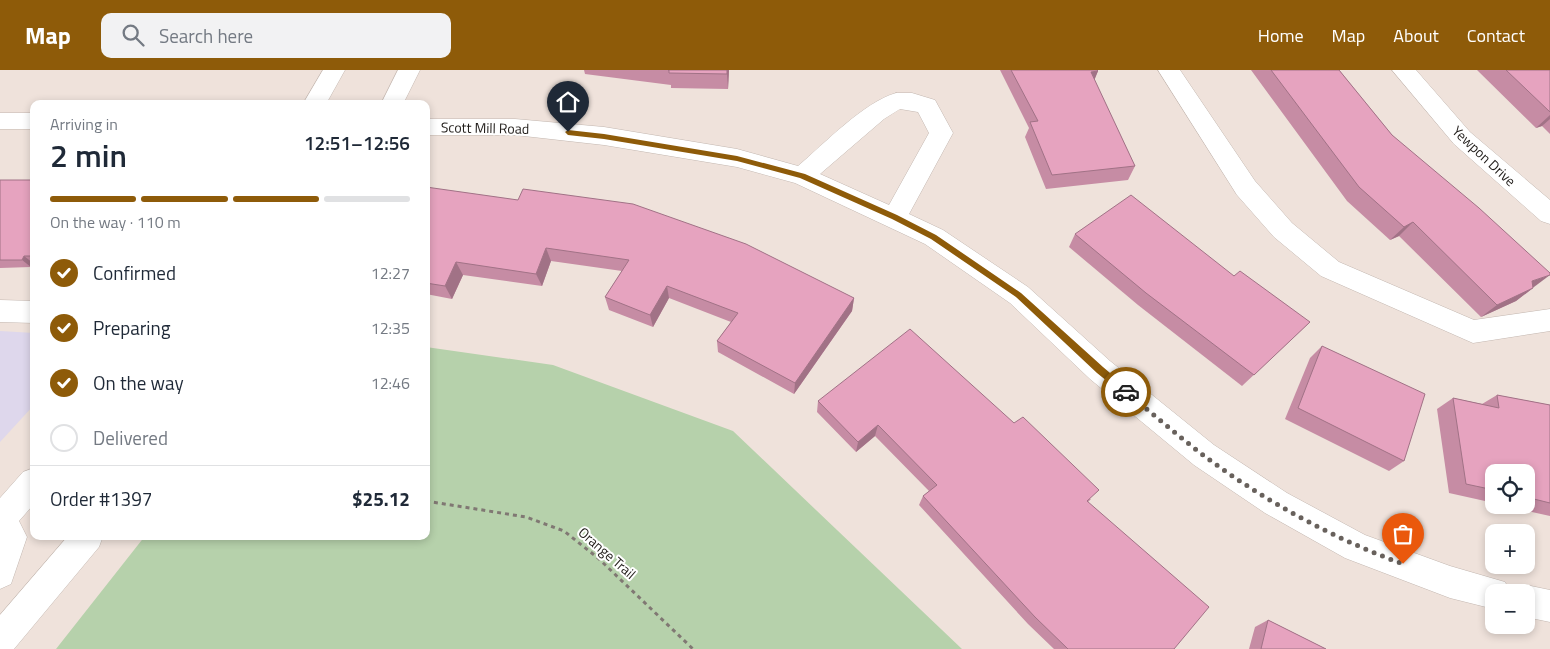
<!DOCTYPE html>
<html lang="en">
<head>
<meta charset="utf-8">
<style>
	body { margin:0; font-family:"Titillium Web",sans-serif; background:#f2f2f3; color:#1f2937; height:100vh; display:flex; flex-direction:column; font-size:19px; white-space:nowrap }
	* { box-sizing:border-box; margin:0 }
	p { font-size:16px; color:#747a83 }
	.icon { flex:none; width:28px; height:28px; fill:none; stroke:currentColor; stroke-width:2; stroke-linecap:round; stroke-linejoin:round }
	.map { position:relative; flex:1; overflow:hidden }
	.sheet { position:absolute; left:30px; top:30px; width:400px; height:440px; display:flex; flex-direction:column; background:#fff; border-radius:10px; box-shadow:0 2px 8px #0003 }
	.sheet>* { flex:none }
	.fabs { position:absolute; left:1485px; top:394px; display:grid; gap:10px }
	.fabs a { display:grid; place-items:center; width:50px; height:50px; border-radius:10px; background:#fff; box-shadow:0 2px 8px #0003; font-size:25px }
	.pin { position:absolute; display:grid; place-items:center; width:42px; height:42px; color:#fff; margin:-51px -21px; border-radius:50% 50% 50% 0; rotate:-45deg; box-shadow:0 0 5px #0007 }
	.pin .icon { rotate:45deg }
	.courier { position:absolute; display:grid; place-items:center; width:50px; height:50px; margin:-25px; border:4px solid #8e5b09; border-radius:50%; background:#fff; color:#222; box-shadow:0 1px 6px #0007 }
	.summary em { font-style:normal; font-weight:600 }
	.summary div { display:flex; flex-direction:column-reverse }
	.summary { display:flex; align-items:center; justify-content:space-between; height:85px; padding:0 20px }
	h1 { font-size:32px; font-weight:600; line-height:38px }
	.bar { display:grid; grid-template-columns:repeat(4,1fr); gap:8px 5px; align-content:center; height:60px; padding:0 20px }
	.bar i { height:6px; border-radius:4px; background:#e0e1e3 }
	.bar .selected { background:#8e5b09 }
	.bar p { grid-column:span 4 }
	.line { display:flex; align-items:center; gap:12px; padding:0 20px; border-top:1px solid #e0e1e3 }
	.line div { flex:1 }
	ol { padding:0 20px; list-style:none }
	li { display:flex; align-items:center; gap:15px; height:55px }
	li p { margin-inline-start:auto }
	li .icon { padding:5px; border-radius:50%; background:#8e5b09; color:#fff; stroke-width:4 }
	li:last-child { color:#747a83 }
	li i { width:28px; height:28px; border:2px solid #e0e1e3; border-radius:50% }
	header { display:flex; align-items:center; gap:30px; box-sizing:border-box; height:70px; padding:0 25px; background:#8e5b09; color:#fff }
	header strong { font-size:24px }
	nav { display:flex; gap:28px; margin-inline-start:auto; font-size:18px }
	.search { width:350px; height:45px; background:#f2f2f3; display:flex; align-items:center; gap:12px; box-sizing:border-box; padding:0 18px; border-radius:10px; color:#747a83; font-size:19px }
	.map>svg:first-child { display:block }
	.education { fill:#ded7ec }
	.green { fill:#b6d1ab }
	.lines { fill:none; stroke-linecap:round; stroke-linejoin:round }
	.minor-casing { stroke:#c3b7b0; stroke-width:1 }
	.major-casing { stroke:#c3b7b0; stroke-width:1 }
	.path { stroke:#807873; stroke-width:3; stroke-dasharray:4 4; stroke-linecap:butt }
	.minor { fill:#fff; fill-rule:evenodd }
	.major { fill:#fff; fill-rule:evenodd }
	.wall { fill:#c68ca4 }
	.shaded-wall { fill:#a17286 }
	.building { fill:#e6a3bf; stroke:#a17286 }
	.route { fill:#8e5b09 }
	.done { stroke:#68615c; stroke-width:5; stroke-dasharray:0 9 }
	.labels { text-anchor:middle; stroke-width:4; stroke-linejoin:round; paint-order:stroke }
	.street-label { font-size:14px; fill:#1f1b18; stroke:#fff }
</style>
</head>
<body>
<header>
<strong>Map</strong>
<div class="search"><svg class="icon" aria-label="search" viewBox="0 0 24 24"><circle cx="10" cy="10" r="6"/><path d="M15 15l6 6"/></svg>Search here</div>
<nav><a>Home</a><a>Map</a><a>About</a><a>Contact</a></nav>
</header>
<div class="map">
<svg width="1550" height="579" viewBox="0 0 1550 579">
	<rect width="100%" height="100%" fill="#efe2db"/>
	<!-- education -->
	<polygon class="education" points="0,261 34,263 34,335 0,372"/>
	<!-- green -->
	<polygon class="green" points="426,277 553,295 733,361 962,579 56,579 145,466 426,466"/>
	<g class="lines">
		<defs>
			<g id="minor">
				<polygon points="1158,0 1180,0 1255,111 1292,153 1339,192 1474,250 1550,239 1550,261 1473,273 1321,206 1274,167 1237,125"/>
				<polygon points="1392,0 1416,0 1470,62 1550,130 1550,154 1541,151 1454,74"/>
				<path d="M 896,23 L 912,23 L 935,30 L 953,63 L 909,144 L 943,160 L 1028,217 L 1110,291 L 1214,375 L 1287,423 L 1365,465 L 1450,496 L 1505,512 L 1510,522 L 1494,522 L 1494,539 L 1450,528 L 1345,488 L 1265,443 L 1194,395 L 1090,309 L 1010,233 L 925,174 L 795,113 L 737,97 L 604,75 L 515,65 L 426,65 L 426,49 L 515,49 L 604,57 L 737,79 L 798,96 C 824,74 864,32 896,23 ZM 900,39 L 918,42 L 929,63 L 889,135 L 820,104 L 884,49 Z"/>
				<rect x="0" y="43" width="34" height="16"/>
				<polygon points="0,230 34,231 34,253 0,252"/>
				<polygon points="1526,515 1550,520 1550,552 1526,547 1526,522 1514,522 1515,520"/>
			</g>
			<g id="major">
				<polygon points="323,0 345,0 326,34 303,34"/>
				<polygon points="398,0 420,0 403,34 381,34"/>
				<polygon points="34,398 34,434 19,451 27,467 11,514 0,519 0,428 23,402"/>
				<polygon points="68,466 103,466 99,477 14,579 0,579 0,545"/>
			</g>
		</defs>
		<!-- minor casing -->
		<use href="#minor" class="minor-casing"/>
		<!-- major casing -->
		<use href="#major" class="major-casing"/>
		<!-- path -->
		<polyline class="path" points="426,431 526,447 564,461 598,488 693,579"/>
		<!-- minor -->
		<use href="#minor" class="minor"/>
		<!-- major -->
		<use href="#major" class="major"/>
	</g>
	<!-- wall -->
	<g class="wall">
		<polygon points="584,0 729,0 728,19 671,18 671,15 585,4"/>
		<polygon points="1000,0 1097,0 1098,1 1094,10 1135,96 1128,110 1046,119 1025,67 1029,58"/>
		<polygon points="1251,0 1339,0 1392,65 1534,217 1533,217 1533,218 1516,231 1481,247 1399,166 1390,170 1347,131"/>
		<polygon points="1477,0 1550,0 1550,64 1542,56 1536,58"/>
		<polygon points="0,110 34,110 34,193 33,193 31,197 0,198"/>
		<polygon points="426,117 854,228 852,241 794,324 718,282 717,271 731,252 669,228 653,257 609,240 605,227 622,201 551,191 542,216 463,205 452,229 426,224"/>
		<polygon points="1075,164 1234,206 1310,252 1242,316 1138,235 1069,177"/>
		<polygon points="1322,276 1404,391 1389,401 1285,349 1310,288"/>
		<polygon points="1497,325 1550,335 1550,446 1501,435 1526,435 1526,402 1494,402 1494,433 1449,423 1437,339 1453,328 1482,334"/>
		<polygon points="818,331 1091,429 1088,432 1174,579 1054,579 1028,554 919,435 923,426 929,421 875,366 856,382 817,342"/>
		<polygon points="1268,550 1326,579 1249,579 1255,557"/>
	</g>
	<!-- shaded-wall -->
	<g class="shaded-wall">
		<polygon points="727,0 729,0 728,19 727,4"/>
		<polygon points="1098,1 1092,16 1091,2"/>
		<polygon points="1550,45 1550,49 1542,56 1536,58"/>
		<polygon points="1413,152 1399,166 1390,170 1404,157"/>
		<polygon points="546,178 551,191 542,216 536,204"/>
		<polygon points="24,186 33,193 31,197 22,190"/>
		<polygon points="456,192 463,205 452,229 445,216"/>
		<polygon points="1550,205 1534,217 1515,224 1532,211"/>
		<polygon points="667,216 669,228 653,257 650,245"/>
		<polygon points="1533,218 1516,231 1481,247 1497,235"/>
		<polygon points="854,228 852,241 794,324 795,313"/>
		<polygon points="878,355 875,366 856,382 858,372"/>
	</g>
	<!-- building -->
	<g class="building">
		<polygon points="668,0 727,0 727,4 669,3 669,0"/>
		<polygon points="1011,0 1097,0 1098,1 1091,2 1135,96 1052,105 1030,52 1038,51"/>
		<polygon points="1271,0 1339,0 1392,65 1479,138 1550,203 1550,205 1532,211 1533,218 1497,235 1413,152 1404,157 1359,117"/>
		<polygon points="1506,0 1550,0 1550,42"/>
		<polygon points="0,110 34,110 34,186 24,186 22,190 0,190"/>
		<polygon points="426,117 518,130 523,119 633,134 746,174 854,228 795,313 717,271 738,243 667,216 650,245 605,227 629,190 546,178 536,204 456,192 445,216 426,213"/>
		<polygon points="1131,125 1234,206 1240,201 1310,252 1254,305 1146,223 1075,164"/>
		<polygon points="910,259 1014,353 1023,347 1099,420 1087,431 1209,537 1174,579 1068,579 1035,547 923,426 937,415 878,355 858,372 818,331"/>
		<polygon points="1322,276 1425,324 1404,391 1298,338"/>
		<polygon points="1497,325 1550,335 1550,433 1526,427 1526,402 1494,402 1494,420 1466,414 1453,328 1499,338"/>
		<polygon points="1268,550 1326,579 1261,579"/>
	</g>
	<!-- route -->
	<polygon class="route" points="568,60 604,64 737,86 805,104 897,145 936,165 1021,223 1103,297 1129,319 1129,324 1123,324 1097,303 1016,227 931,169 892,149 800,108 737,91 604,69 568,65 565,62"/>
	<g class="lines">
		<!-- done -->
		<path class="done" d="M 1126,322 C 1152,343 1177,365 1203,385 C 1263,430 1332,468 1403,494"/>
	</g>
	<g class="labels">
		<!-- street labels -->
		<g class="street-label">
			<text transform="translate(485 58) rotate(1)" y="5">Scott Mill Road</text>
			<text transform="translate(1484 86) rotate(43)" y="5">Yewpon Drive</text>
			<text transform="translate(607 483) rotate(41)" y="5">Orange Trail</text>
		</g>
	</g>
</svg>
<div class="fabs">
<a><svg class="icon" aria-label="locate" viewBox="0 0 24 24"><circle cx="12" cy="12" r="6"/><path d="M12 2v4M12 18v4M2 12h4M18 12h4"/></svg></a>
<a>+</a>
<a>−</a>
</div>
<div class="pin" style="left:1403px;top:494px;background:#ea580c"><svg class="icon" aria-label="bag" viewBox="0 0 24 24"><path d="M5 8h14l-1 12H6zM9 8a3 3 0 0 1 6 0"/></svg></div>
<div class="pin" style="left:568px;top:62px;background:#1f2937"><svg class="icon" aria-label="home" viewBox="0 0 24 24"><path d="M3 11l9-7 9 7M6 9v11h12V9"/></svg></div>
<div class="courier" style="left:1126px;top:322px"><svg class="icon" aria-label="car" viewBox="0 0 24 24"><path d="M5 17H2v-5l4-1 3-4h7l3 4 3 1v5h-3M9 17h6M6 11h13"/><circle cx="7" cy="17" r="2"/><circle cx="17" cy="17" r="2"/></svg></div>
<section class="sheet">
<div class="summary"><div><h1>2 min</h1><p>Arriving in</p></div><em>12:51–12:56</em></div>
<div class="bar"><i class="selected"></i><i class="selected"></i><i class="selected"></i><i></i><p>On the way · 110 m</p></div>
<ol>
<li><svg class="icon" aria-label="check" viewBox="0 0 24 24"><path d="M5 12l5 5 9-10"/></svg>Confirmed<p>12:27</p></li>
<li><svg class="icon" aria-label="check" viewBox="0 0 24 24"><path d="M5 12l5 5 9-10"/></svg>Preparing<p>12:35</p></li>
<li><svg class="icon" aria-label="check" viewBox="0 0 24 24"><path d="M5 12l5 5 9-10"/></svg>On the way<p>12:46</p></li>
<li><i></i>Delivered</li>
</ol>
<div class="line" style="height:65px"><div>Order #1397</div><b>$25.12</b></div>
</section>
</div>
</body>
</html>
